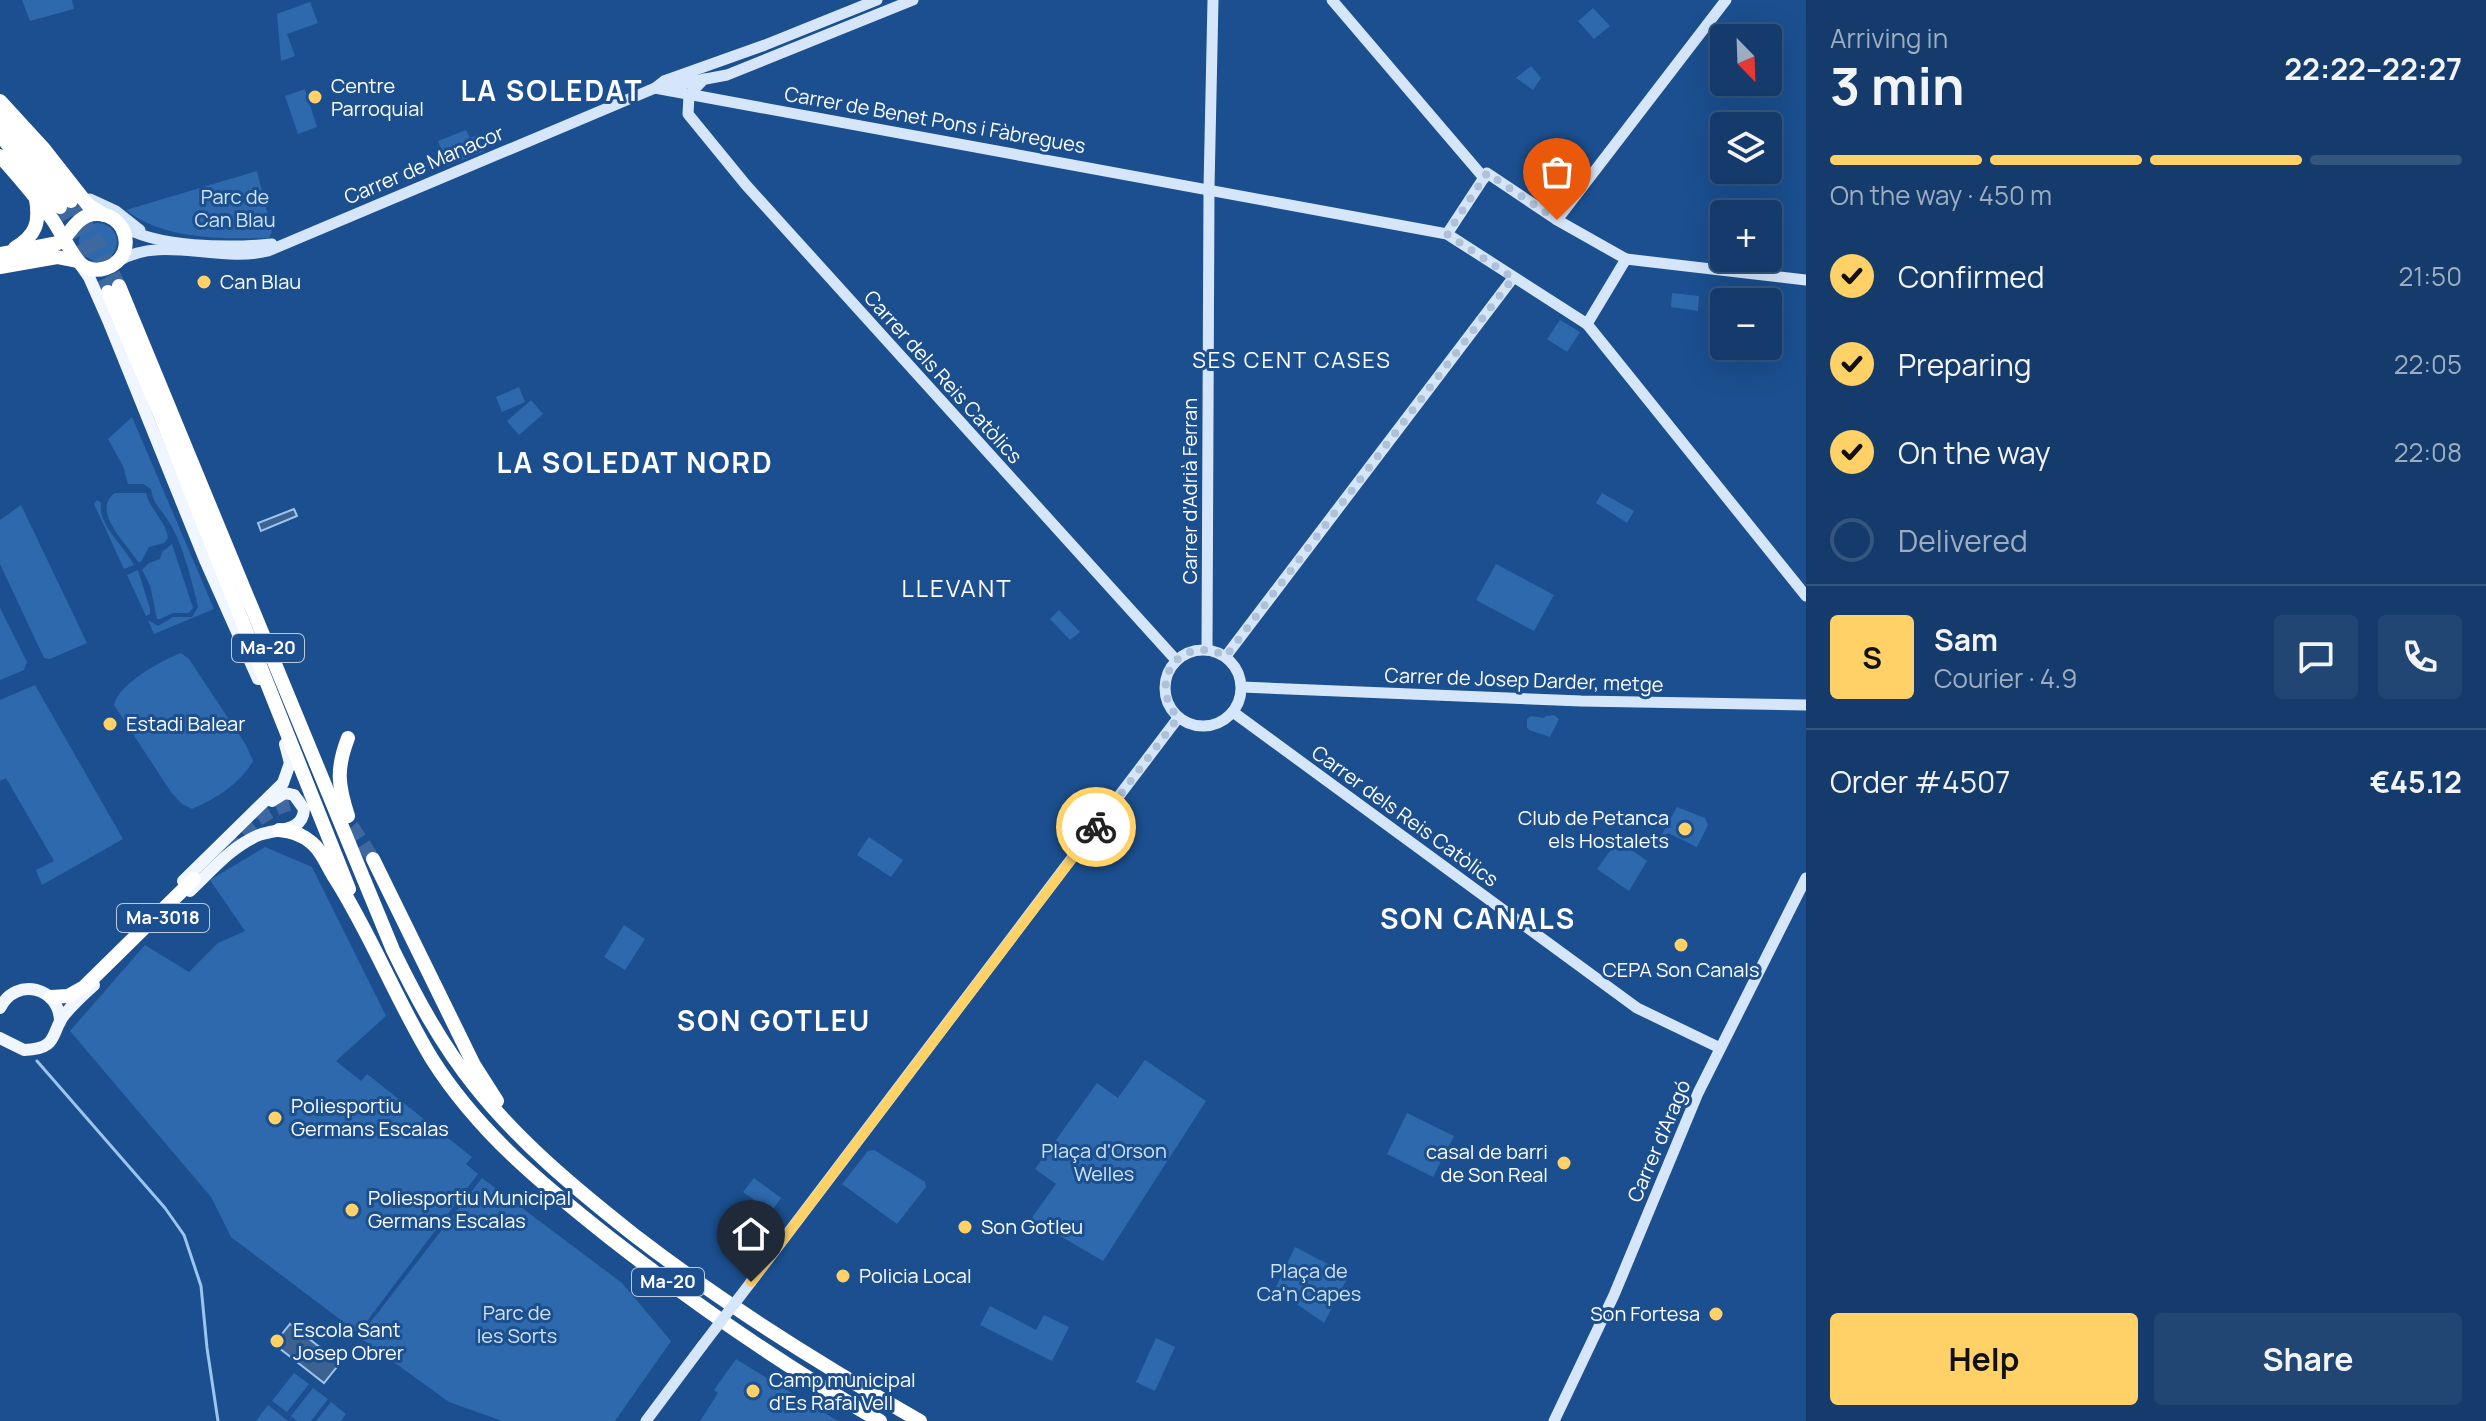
<!DOCTYPE html>
<html lang="en">
<head>
<meta charset="utf-8">
<style>
	body { margin:0; font-family:Manrope,sans-serif; background:#214673; color:#f1f3f6; height:100vh; display:flex; flex-direction:column; font-size:30px; white-space:nowrap }
	* { box-sizing:border-box; margin:0 }
	p { font-size:26px; color:#9dadc1 }
	.icon { flex:none; width:44px; height:44px; fill:none; stroke:currentColor; stroke-width:2; stroke-linecap:round; stroke-linejoin:round }
	.map { position:relative; flex:1; overflow:hidden }
	.side { display:flex; flex-direction:column; background:#143b6b; width:680px }
	.side>* { flex:none }
	.needle { width:52px; rotate:157deg }
	.buttons { position:absolute; left:1710px; top:24px; display:grid; gap:16px }
	.buttons a { display:grid; place-items:center; width:72px; height:72px; border-radius:8px; background:#143b6b; box-shadow:0 8px 32px #0002,0 0 0 2px #33557e; font-size:40px }
	.pin { position:absolute; display:grid; place-items:center; width:68px; height:68px; color:#fff; margin:-82px -34px; border-radius:50% 50% 50% 0; rotate:-45deg; box-shadow:0 0 8px #0007 }
	.pin .icon { rotate:45deg }
	.courier { position:absolute; display:grid; place-items:center; width:80px; height:80px; margin:-40px; border:6px solid #ffd166; border-radius:50%; background:#fff; color:#222; box-shadow:0 2px 10px #0007 }
	.summary em { font-style:normal; font-weight:700 }
	.summary div { display:flex; flex-direction:column-reverse }
	.summary { display:flex; align-items:center; justify-content:space-between; height:136px; padding:0 24px }
	h1 { font-size:52px; font-weight:700; line-height:60px }
	.bar { display:grid; grid-template-columns:repeat(4,1fr); gap:12px 8px; align-content:center; height:96px; padding:0 24px }
	.bar i { height:10px; border-radius:6px; background:#33557e }
	.bar .on { background:#ffd166 }
	.bar p { grid-column:span 4 }
	.line { display:flex; align-items:center; gap:20px; padding:0 24px; border-top:2px solid #33557e }
	.line div { flex:1 }
	.round { display:grid; place-items:center; flex:none; width:84px; height:84px; border-radius:8px; background:#214673 }
	ol { padding:0 24px; list-style:none }
	li { display:flex; align-items:center; gap:24px; height:88px }
	li p { margin-inline-start:auto }
	li .icon { padding:8px; border-radius:50%; background:#ffd166; color:#111; stroke-width:4 }
	li:last-child { color:#9dadc1 }
	li i { width:44px; height:44px; border:4px solid #33557e; border-radius:50% }
	.cta { display:flex; gap:16px; margin-top:auto; padding:16px 24px }
	.cta a { flex:1; height:92px; border-radius:8px; background:#ffd166; color:#111; font-size:32px; font-weight:700; line-height:92px; text-align:center }
	.cta a+a { background:#214673; color:#f1f3f6 }
	main { display:flex; flex:1; min-height:0 }
	.map>svg:first-child { display:block }
	.green { fill:#2e69ad }
	.water { fill:#3c6290; stroke:#9cc4f0; stroke-width:2 }
	.lines { fill:none; stroke-linecap:round; stroke-linejoin:round }
	.stream { stroke:#9cc4f0; stroke-width:3 }
	.highway-tunnel { stroke:#3d69a0; stroke-width:14; stroke-dasharray:14 7; stroke-linecap:butt }
	.secondary { stroke:#d6e6fa; stroke-width:11 }
	.primary { stroke:#f0f6ff; stroke-width:12 }
	.highway { stroke:#fff; stroke-width:14 }
	.secondary-bridge { stroke:#d6e6fa; stroke-width:11 }
	.done { stroke:#afc1d8; stroke-width:8; stroke-dasharray:0 14.4 }
	.route { stroke:#ffd166; stroke-width:10 }
	.poi-dot { fill:#ffd166; stroke:#1b4f8f; stroke-width:3 }
	.labels { text-anchor:middle; stroke-width:6; stroke-linejoin:round; paint-order:stroke }
	.shield { fill:#1b4f8f; stroke:#bbcadd; stroke-width:2 }
	.shield-label { font-size:18px; font-weight:bold; fill:#fff }
	.poi-label { font-size:20px; fill:#fff; stroke:#1b4f8f; text-anchor:start }
	.street-label { font-size:20px; fill:#fff; stroke:#1b4f8f }
	.park-label { font-size:20px; fill:#cfe3fa; stroke:#1b4f8f }
	.neighbourhood-label { font-size:22px; letter-spacing:2px; fill:#fff; stroke:#1b4f8f }
	.quarter-label { font-size:24px; letter-spacing:2px; fill:#fff; stroke:#1b4f8f }
	.district-label { font-size:28px; font-weight:bold; letter-spacing:2px; fill:#fff; stroke:#1b4f8f }
</style>
</head>
<body>
<main>
<div class="map">
<svg width="1806" height="1421" viewBox="0 0 1806 1421">
	<rect width="100%" height="100%" fill="#1b4f8f"/>
	<!-- green -->
	<g class="green">
		<polygon points="22,0 72,0 74,9 30,21"/>
		<polygon points="310,2 318,23 287,34 295,56 281,61 277,14"/>
		<polygon points="1593,8 1610,26 1594,39 1578,21"/>
		<polygon points="1531,66 1541,78 1533,90 1516,78"/>
		<polygon points="305,89 317,127 298,134 285,96"/>
		<polygon points="466,130 470,138 477,135 484,151 447,166 438,141"/>
		<path d="M 257,171 L 272,232 L 269,238 C 223,239 163,240 126,210 Z"/>
		<circle cx="98" cy="242" r="19"/>
		<polygon points="1672,293 1699,296 1698,311 1671,307"/>
		<polygon points="1560,320 1580,332 1567,352 1547,339"/>
		<polygon points="519,387 525,402 502,412 496,397"/>
		<polygon points="531,400 543,414 519,435 507,421"/>
		<path d="M 132,417 L 214,609 L 154,634 L 148,620 L 158,626 L 173,617 L 192,617 L 198,607 C 193,584 182,542 169,522 C 162,510 153,504 151,489 L 143,484 L 128,484 L 123,466 L 108,439 Z"/>
		<path d="M 115,493 L 146,493 C 150,510 166,521 168,538 L 164,543 L 149,547 L 141,562 L 138,562 C 127,544 90,510 115,493 Z"/>
		<polygon points="1602,493 1634,511 1627,523 1596,503"/>
		<path d="M 97,500 L 101,503 C 98,526 124,545 134,565 L 124,569 L 94,504 Z"/>
		<polygon points="21,505 87,643 50,659 44,658 0,564 0,520"/>
		<polygon points="172,544 193,608 189,613 173,613 160,619 157,619 150,585 142,570 149,563 160,559 162,552"/>
		<polygon points="1496,564 1554,595 1534,631 1476,600"/>
		<polygon points="138,570 150,609 150,614 146,616 127,575"/>
		<polygon points="0,608 27,662 24,670 0,680"/>
		<polygon points="1059,610 1080,632 1070,640 1050,619"/>
		<path d="M 181,653 L 189,659 L 246,745 L 253,761 C 240,784 215,799 192,809 L 182,804 L 171,792 L 114,705 C 118,684 162,660 181,653 Z"/>
		<polygon points="35,685 123,839 42,885 36,870 54,861 6,778 0,781 0,700"/>
		<polygon points="1554,715 1559,719 1550,737 1529,730 1527,727 1527,719 1531,716 1544,718 1546,716"/>
		<polygon points="1677,807 1705,818 1708,825 1697,847 1668,833 1660,842 1658,841"/>
		<polygon points="869,837 903,860 891,877 857,855"/>
		<polygon points="1618,840 1647,861 1629,891 1597,869"/>
		<polygon points="265,847 312,867 386,1016 336,1061 361,1081 367,1074 472,1157 466,1164 478,1174 358,1333 231,1237 211,1197 70,1031 145,945 189,972 218,943 245,931 210,880"/>
		<polygon points="624,925 645,939 625,970 604,957"/>
		<polygon points="1145,1060 1206,1101 1103,1261 1031,1219 1056,1184 1035,1169 1097,1083 1118,1098"/>
		<polygon points="1407,1113 1454,1136 1433,1177 1387,1154"/>
		<polygon points="874,1150 925,1182 926,1187 897,1224 842,1184 868,1151"/>
		<polygon points="482,1178 622,1283 671,1341 615,1421 502,1421 449,1402 359,1337"/>
		<polygon points="754,1178 781,1198 771,1212 743,1192"/>
		<polygon points="1295,1247 1349,1275 1324,1323 1275,1289"/>
		<polygon points="990,1306 1036,1330 1044,1315 1069,1327 1052,1361 980,1325"/>
		<polygon points="1156,1338 1175,1347 1155,1391 1136,1382"/>
		<polygon points="736,1359 747,1366 838,1421 700,1421 718,1393 714,1390"/>
		<polygon points="294,1373 309,1384 287,1412 272,1401"/>
		<polygon points="313,1388 328,1399 311,1421 297,1421 291,1416"/>
		<polygon points="331,1402 346,1414 341,1421 316,1421"/>
		<polygon points="268,1405 288,1421 256,1421"/>
	</g>
	<!-- water -->
	<g class="water">
		<polygon points="294,509 297,516 261,531 258,523"/>
		<polygon points="290,1324 340,1363 324,1383 274,1344"/>
	</g>
	<g class="lines">
		<!-- stream -->
		<polyline class="stream" points="37,1061 165,1208 184,1235 201,1286 207,1348 218,1421"/>
		<!-- highway-tunnel -->
		<g class="highway-tunnel">
			<polyline points="71,201 99,245 119,286"/>
			<polyline points="60,207 87,250 108,292"/>
			<polyline points="337,812 353,828 373,859"/>
			<path d="M 212,862 C 240,835 268,800 310,802"/>
		</g>
		<!-- secondary -->
		<g class="secondary">
			<polyline points="1332,0 1484,178"/>
			<polyline points="704,79 689,95 688,114 746,185 1176,660"/>
			<polyline points="668,86 727,75 913,0"/>
			<polyline points="655,88 1447,234 1587,324 1626,259 1557,220 1487,173 1447,234"/>
			<polyline points="90,199 116,211 140,230"/>
			<polyline points="1557,220 1726,0"/>
			<path d="M 121,225 C 155,248 231,248 272,244"/>
			<polyline points="1626,259 1806,280"/>
			<path d="M 119,261 C 160,235 220,263 268,251 L 655,88 L 664,81 L 765,45 L 877,0"/>
			<polyline points="1587,324 1806,596"/>
			<polyline points="1207,649 1209,188 1213,0"/>
			<circle cx="1203" cy="688" r="38"/>
			<polyline points="1226,656 1513,278"/>
			<polyline points="1242,687 1581,701 1806,705"/>
			<polyline points="1233,712 1637,1008 1720,1048"/>
			<polyline points="751,1282 1178,718"/>
			<polyline points="646,1421 702,1346"/>
			<polyline points="1554,1421 1614,1295 1698,1093 1806,878"/>
		</g>
		<!-- primary -->
		<g class="primary">
			<polyline points="80,264 89,277 108,320 205,560 258,679"/>
			<polyline points="183,881 283,783 290,763 285,744"/>
			<path d="M 190,891 C 211,871 232,846 259,835 C 277,828 303,833 304,809 L 294,795 L 285,793 L 272,801"/>
			<path d="M 0,1008 C 16,976 60,987 60,1022"/>
			<path d="M 0,1038 L 24,1050 C 60,1049 50,1032 65,1014 C 74,1003 84,994 94,985"/>
		</g>
		<!-- highway -->
		<g class="highway">
			<polyline points="0,101 44,149 88,205 104,215"/>
			<polyline points="0,117 71,201"/>
			<polyline points="0,135 60,207"/>
			<path d="M 0,156 C 18,176 36,197 52,219 C 60,230 73,258 82,265 C 96,275 117,268 124,252 C 127,244 126,236 122,228 C 113,213 92,209 79,221 C 71,228 67,237 58,243 L 0,254"/>
			<path d="M 15,248 C 36,235 40,223 36,199"/>
			<polyline points="0,267 57,257 77,261"/>
			<path d="M 119,286 L 393,950 C 416,997 441,1044 474,1085 C 520,1143 576,1189 634,1235 C 725,1305 821,1365 920,1421"/>
			<polyline points="108,292 159,412 349,889"/>
			<path d="M 348,816 C 338,785 336,769 348,738"/>
			<path d="M 279,830 C 292,831 302,834 312,843 C 323,852 327,866 335,878 C 372,936 396,1000 432,1059 C 478,1132 543,1185 610,1238 C 696,1305 785,1367 880,1421"/>
			<polyline points="373,859 474,1065 497,1101"/>
			<polyline points="51,997 68,996 84,987 194,879"/>
		</g>
		<!-- secondary-bridge -->
		<polyline class="secondary-bridge" points="702,1346 751,1282"/>
	</g>
	<g class="lines">
		<!-- done -->
		<path class="done" d="M 1096,827 L 1178,718 C 1146,680 1181,633 1226,656 L 1513,278 L 1447,234 L 1487,173 L 1557,220"/>
		<!-- route -->
		<polyline class="route" points="751,1282 1096,827"/>
	</g>
	<!-- markers -->
	<g class="poi-dot">
		<circle cx="315" cy="97" r="8"/>
		<circle cx="204" cy="282" r="8"/>
		<circle cx="110" cy="724" r="8"/>
		<circle cx="1685" cy="829" r="8"/>
		<circle cx="1681" cy="945" r="8"/>
		<circle cx="275" cy="1118" r="8"/>
		<circle cx="1564" cy="1163" r="8"/>
		<circle cx="352" cy="1210" r="8"/>
		<circle cx="965" cy="1227" r="8"/>
		<circle cx="843" cy="1276" r="8"/>
		<circle cx="1716" cy="1314" r="8"/>
		<circle cx="277" cy="1341" r="8"/>
		<circle cx="753" cy="1391" r="8"/>
	</g>
	<g class="labels">
		<!-- shield labels -->
		<g class="shield">
			<rect x="232" y="634" width="72" height="28" rx="6"/>
			<rect x="117" y="904" width="92" height="28" rx="6"/>
			<rect x="632" y="1268" width="72" height="28" rx="6"/>
		</g>
		<g class="shield-label">
			<text x="268" y="654">Ma-20</text>
			<text x="163" y="924">Ma-3018</text>
			<text x="668" y="1288">Ma-20</text>
		</g>
		<!-- poi labels -->
		<g class="poi-label">
			<text x="331" y="93">Centre<tspan x="331" dy="23">Parroquial</tspan></text>
			<text x="220" y="289">Can Blau</text>
			<text x="126" y="731">Estadi Balear</text>
			<text x="1669" y="825" text-anchor="end">Club de Petanca<tspan x="1669" dy="23">els Hostalets</tspan></text>
			<text x="1681" y="977" text-anchor="middle">CEPA Son Canals</text>
			<text x="291" y="1113">Poliesportiu<tspan x="291" dy="23">Germans Escalas</tspan></text>
			<text x="1548" y="1159" text-anchor="end">casal de barri<tspan x="1548" dy="23">de Son Real</tspan></text>
			<text x="368" y="1205">Poliesportiu Municipal<tspan x="368" dy="23">Germans Escalas</tspan></text>
			<text x="981" y="1234">Son Gotleu</text>
			<text x="859" y="1283">Policia Local</text>
			<text x="1700" y="1321" text-anchor="end">Son Fortesa</text>
			<text x="293" y="1337">Escola Sant<tspan x="293" dy="23">Josep Obrer</tspan></text>
			<text x="769" y="1387">Camp municipal<tspan x="769" dy="23">d'Es Rafal Vell</tspan></text>
		</g>
		<!-- street labels -->
		<g class="street-label">
			<text transform="translate(935 120) rotate(10)" y="7">Carrer de Benet Pons i Fàbregues</text>
			<text transform="translate(424 165) rotate(-23)" y="7">Carrer de Manacor</text>
			<text transform="translate(943 377) rotate(48)" y="7">Carrer dels Reis Catòlics</text>
			<text transform="translate(1190 491) rotate(-90)" y="7">Carrer d'Adrià Ferran</text>
			<text transform="translate(1524 680) rotate(2)" y="7">Carrer de Josep Darder, metge</text>
			<text transform="translate(1405 816) rotate(36)" y="7">Carrer dels Reis Catòlics</text>
			<text transform="translate(1659 1141) rotate(-67)" y="7">Carrer d'Aragó</text>
		</g>
		<!-- park labels -->
		<g class="park-label">
			<text x="235" y="204">Parc de<tspan x="235" dy="23">Can Blau</tspan></text>
			<text x="1104" y="1158">Plaça d'Orson<tspan x="1104" dy="23">Welles</tspan></text>
			<text x="1309" y="1278">Plaça de<tspan x="1309" dy="23">Ca'n Capes</tspan></text>
			<text x="517" y="1320">Parc de<tspan x="517" dy="23">les Sorts</tspan></text>
		</g>
		<!-- neighbourhood labels -->
		<g class="neighbourhood-label">
			<text x="1292" y="368">SES CENT CASES</text>
		</g>
		<!-- quarter labels -->
		<g class="quarter-label">
			<text x="957" y="597">LLEVANT</text>
		</g>
		<!-- district labels -->
		<g class="district-label">
			<text x="552" y="101">LA SOLEDAT</text>
			<text x="635" y="473">LA SOLEDAT NORD</text>
			<text x="1478" y="929">SON CANALS</text>
			<text x="774" y="1031">SON GOTLEU</text>
		</g>
	</g>
</svg>
<div class="buttons">
<a><svg class="needle" viewBox="-14 -14 28 28"><path d="M0-13l5 13h-10z" fill="#e53935"/><path d="M0 13l5-13h-10z" fill="#9dadc1"/></svg></a>
<a><svg class="icon" aria-label="layers" viewBox="0 0 24 24"><path d="M12 4l9 5-9 5-9-5zM3 14l9 5 9-5"/></svg></a>
<a>+</a>
<a>−</a>
</div>
<div class="pin" style="left:1557px;top:220px;background:#ea580c"><svg class="icon" aria-label="bag" viewBox="0 0 24 24"><path d="M5 8h14l-1 12H6zM9 8a3 3 0 0 1 6 0"/></svg></div>
<div class="pin" style="left:751px;top:1282px;background:#1f2937"><svg class="icon" aria-label="home" viewBox="0 0 24 24"><path d="M3 11l9-7 9 7M6 9v11h12V9"/></svg></div>
<div class="courier" style="left:1096px;top:827px"><svg class="icon" aria-label="bike" viewBox="0 0 24 24"><circle cx="6" cy="16" r="4"/><circle cx="18" cy="16" r="4"/><path d="M6 16l4-8h5l3 8M10 8l3 8H6M13 5h3"/></svg></div>
</div>
<section class="side">
<div class="summary"><div><h1>3 min</h1><p>Arriving in</p></div><em>22:22–22:27</em></div>
<div class="bar"><i class="on"></i><i class="on"></i><i class="on"></i><i></i><p>On the way · 450 m</p></div>
<ol>
<li><svg class="icon" aria-label="check" viewBox="0 0 24 24"><path d="M5 12l5 5 9-10"/></svg>Confirmed<p>21:50</p></li>
<li><svg class="icon" aria-label="check" viewBox="0 0 24 24"><path d="M5 12l5 5 9-10"/></svg>Preparing<p>22:05</p></li>
<li><svg class="icon" aria-label="check" viewBox="0 0 24 24"><path d="M5 12l5 5 9-10"/></svg>On the way<p>22:08</p></li>
<li><i></i>Delivered</li>
</ol>
<div class="line" style="height:144px"><b class="round" style="background:#ffd166;color:#111">S</b><div><b>Sam</b><p>Courier · 4.9</p></div><a class="round"><svg class="icon" aria-label="chat" viewBox="0 0 24 24"><path d="M4 5h16v11H9l-5 4z"/></svg></a><a class="round"><svg class="icon" aria-label="phone" viewBox="0 0 24 24"><path d="M5 4h4l2 5-3 2q2 4 5 5l2-3 5 2v4C11 20 4 13 5 4z"/></svg></a></div>
<div class="line" style="height:104px"><div>Order #4507</div><b>€45.12</b></div>
<div class="cta"><a>Help</a><a>Share</a></div>
</section>
</main>
</body>
</html>
